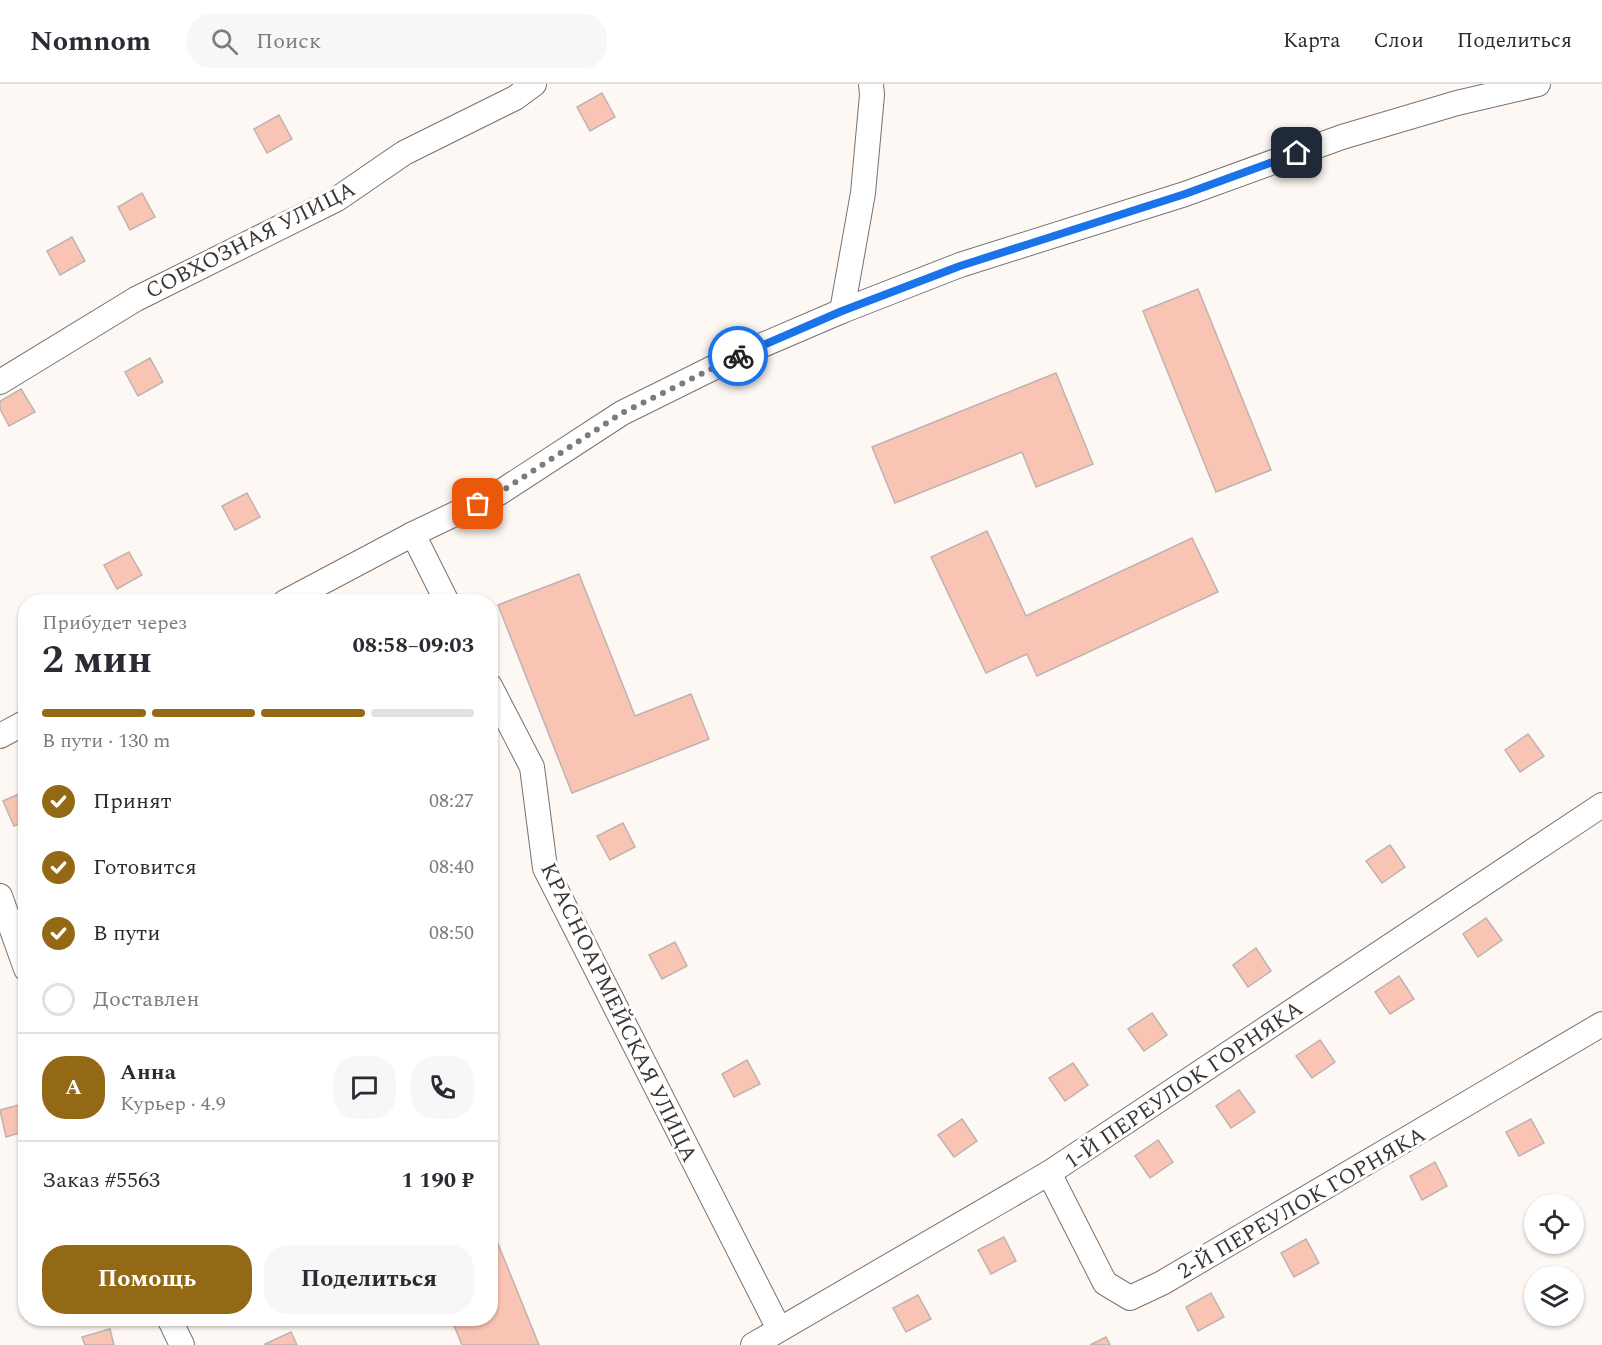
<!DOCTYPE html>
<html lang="ru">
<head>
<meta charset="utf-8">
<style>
	body { margin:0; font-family:Spectral,serif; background:#f7f7f7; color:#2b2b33; height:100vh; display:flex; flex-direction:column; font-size:22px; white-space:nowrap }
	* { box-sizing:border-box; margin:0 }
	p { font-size:20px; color:#7c7c81 }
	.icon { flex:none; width:33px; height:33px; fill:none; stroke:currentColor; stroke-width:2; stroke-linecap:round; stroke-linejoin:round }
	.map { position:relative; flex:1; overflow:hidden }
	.panel { position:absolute; left:18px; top:510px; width:480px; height:732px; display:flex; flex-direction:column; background:#fff; border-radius:24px; box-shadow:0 2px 4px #0004 }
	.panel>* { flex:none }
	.fabs { position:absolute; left:1524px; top:1110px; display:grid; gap:12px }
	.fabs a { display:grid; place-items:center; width:60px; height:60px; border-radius:50%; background:#fff; box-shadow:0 2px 4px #0004; font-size:30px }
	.pin { position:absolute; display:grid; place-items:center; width:51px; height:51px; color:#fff; margin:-26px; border-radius:12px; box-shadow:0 3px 9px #0006 }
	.courier { position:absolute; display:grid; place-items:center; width:60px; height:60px; margin:-30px; border:4px solid #1a73e8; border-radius:50%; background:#fff; color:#222; box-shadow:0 2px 8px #0007 }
	.headline em { font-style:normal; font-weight:700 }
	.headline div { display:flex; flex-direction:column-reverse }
	.headline { display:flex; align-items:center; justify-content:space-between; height:102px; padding:0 24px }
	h1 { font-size:39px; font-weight:700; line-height:45px }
	.bar { display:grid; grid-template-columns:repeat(4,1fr); gap:9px 6px; align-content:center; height:72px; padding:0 24px }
	.bar i { height:8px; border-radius:4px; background:#e1e1e2 }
	.bar .on { background:#946915 }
	.bar p { grid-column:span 4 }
	.line { display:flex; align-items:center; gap:15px; padding:0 24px; border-top:2px solid #e1e1e2 }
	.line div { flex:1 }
	.round { display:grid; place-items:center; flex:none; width:63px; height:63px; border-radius:24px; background:#f7f7f7 }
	ol { padding:0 24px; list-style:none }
	li { display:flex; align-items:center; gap:18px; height:66px }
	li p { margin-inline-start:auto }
	li .icon { padding:6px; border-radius:50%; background:#946915; color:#fff; stroke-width:4 }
	li:last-child { color:#7c7c81 }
	li i { width:33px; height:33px; border:3px solid #e1e1e2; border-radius:50% }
	.button { display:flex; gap:12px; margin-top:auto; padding:12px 24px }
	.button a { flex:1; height:69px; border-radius:24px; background:#946915; color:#fff; font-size:24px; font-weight:700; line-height:69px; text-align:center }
	.button a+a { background:#f7f7f7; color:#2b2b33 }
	header { display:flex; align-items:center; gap:36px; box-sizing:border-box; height:84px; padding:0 30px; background:#fff; border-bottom:2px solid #e1e1e2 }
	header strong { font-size:28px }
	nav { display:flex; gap:33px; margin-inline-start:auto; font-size:21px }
	.search { width:420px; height:54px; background:#f7f7f7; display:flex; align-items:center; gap:15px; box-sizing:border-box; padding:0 21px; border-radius:24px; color:#7c7c81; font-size:22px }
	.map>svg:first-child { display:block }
	.building { fill:#fac4b5; stroke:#bdb3b0; stroke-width:1.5 }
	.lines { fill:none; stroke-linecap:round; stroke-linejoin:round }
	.minor-casing { stroke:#7a726d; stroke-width:26 }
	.minor { stroke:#fff; stroke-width:24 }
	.done { stroke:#7f7b79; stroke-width:6; stroke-dasharray:0 10.8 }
	.route { stroke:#1a73e8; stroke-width:8 }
	.labels { text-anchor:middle; stroke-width:6; stroke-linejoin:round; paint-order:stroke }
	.street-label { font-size:22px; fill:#3b3736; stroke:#fff }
</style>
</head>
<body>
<header>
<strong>Nomnom</strong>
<div class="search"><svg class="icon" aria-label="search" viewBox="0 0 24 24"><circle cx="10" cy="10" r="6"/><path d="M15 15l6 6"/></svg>Поиск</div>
<nav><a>Карта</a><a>Слои</a><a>Поделиться</a></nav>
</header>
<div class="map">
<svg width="1602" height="1261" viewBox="0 0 1602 1261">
	<rect width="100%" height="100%" fill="#fef8f5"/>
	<!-- building -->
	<g class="building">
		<polygon points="602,9 615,33 590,47 577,23"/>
		<polygon points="279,31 292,55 267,69 254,45"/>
		<polygon points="142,109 155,133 130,146 118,123"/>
		<polygon points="72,153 85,177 60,191 47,167"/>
		<polygon points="1198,205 1271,386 1216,408 1143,227"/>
		<polygon points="150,274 163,298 138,312 125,288"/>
		<polygon points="1056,289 1093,380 1036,403 1022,368 895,419 872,363"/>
		<polygon points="21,305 35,328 9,342 0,325 0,317"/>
		<polygon points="247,409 260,433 235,446 222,422"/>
		<polygon points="987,447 1026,532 1192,454 1218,508 1037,592 1027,570 986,589 931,473"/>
		<polygon points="129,468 142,491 117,505 104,481"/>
		<polygon points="579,490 635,632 691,610 709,655 572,709 498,521"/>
		<polygon points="1528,650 1544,672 1520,688 1505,666"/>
		<polygon points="26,707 26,737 14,742 3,717"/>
		<polygon points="623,739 635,763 610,776 597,752"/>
		<polygon points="1390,761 1405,783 1382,799 1366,777"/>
		<polygon points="1486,834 1502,856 1478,873 1463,850"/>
		<polygon points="675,858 687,882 662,895 649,871"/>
		<polygon points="1256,864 1271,887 1248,903 1233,881"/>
		<polygon points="1399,892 1414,915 1390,930 1375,908"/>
		<polygon points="1152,929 1167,951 1144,967 1128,945"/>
		<polygon points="1320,956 1335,978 1312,994 1296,972"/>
		<polygon points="747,976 760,1000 734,1013 722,990"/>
		<polygon points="1073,979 1088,1001 1065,1017 1049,994"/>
		<polygon points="1239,1006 1255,1028 1231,1044 1216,1022"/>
		<polygon points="26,1019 26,1047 6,1053 0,1026"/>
		<polygon points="962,1035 977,1057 954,1073 938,1051"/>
		<polygon points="1531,1035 1544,1059 1519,1072 1506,1048"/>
		<polygon points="1158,1056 1173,1078 1150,1094 1135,1072"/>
		<polygon points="1435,1078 1447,1102 1422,1116 1410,1092"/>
		<polygon points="490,1140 539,1261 462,1261 451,1234 490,1234"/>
		<polygon points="1004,1153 1016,1177 991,1190 978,1166"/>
		<polygon points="1306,1155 1319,1179 1294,1193 1281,1169"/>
		<polygon points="1211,1209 1224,1233 1198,1247 1186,1223"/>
		<polygon points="918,1211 931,1235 906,1248 893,1224"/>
		<polygon points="110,1245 114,1261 85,1261 82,1253"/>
		<polygon points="291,1248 297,1261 265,1261 265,1260"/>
		<polygon points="1106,1253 1110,1261 1090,1261"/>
	</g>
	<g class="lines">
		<defs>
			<g id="minor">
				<polyline points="842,227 863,109 872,11 871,0"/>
				<polyline points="0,298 136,215 337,115 404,69 515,14 534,0"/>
				<polyline points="413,450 447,518"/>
				<polyline points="285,518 413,450 499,409 622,329 737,272 842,227 960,181 1185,110 1342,53 1457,19 1538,0"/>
				<polyline points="490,602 532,683 545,784 779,1245"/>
				<polyline points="0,652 26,638"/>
				<polyline points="0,812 26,885"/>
				<polyline points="1049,1089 1105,1199 1130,1214 1162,1199 1602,940"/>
				<polyline points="169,1234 182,1261"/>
				<polyline points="753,1261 1049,1089 1602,721"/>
			</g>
		</defs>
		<!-- minor casing -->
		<use href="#minor" class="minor-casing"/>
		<!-- minor -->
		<use href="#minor" class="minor"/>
	</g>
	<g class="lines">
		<!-- done -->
		<polyline class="done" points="478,420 499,409 622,329 738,272"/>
		<!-- route -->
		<polyline class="route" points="738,272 842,227 960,182 1185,110 1297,69"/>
	</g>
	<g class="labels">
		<!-- street labels -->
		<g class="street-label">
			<text transform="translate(250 155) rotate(-27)" y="8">СОВХОЗНАЯ УЛИЦА</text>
			<text transform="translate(620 928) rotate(64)" y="8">КРАСНОАРМЕЙСКАЯ УЛИЦА</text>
			<text transform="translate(1183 1000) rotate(-34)" y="8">1-Й ПЕРЕУЛОК ГОРНЯКА</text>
			<text transform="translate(1301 1118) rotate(-30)" y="8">2-Й ПЕРЕУЛОК ГОРНЯКА</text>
		</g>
	</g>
</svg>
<div class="fabs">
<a><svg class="icon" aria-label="locate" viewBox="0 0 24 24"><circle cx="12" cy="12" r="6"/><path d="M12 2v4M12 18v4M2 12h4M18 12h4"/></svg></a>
<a><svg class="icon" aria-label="layers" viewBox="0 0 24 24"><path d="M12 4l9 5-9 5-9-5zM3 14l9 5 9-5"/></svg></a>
</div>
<div class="pin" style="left:478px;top:420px;background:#ea580c"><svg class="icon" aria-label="bag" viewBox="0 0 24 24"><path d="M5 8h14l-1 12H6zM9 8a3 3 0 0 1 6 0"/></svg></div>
<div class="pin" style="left:1297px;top:69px;background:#1f2937"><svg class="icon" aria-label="home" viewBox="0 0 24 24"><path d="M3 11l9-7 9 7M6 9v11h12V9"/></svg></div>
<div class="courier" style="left:738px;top:272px"><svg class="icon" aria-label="bike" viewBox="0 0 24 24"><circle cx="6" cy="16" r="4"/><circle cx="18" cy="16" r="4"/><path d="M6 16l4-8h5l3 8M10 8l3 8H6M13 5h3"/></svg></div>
<section class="panel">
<div class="headline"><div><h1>2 мин</h1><p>Прибудет через</p></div><em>08:58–09:03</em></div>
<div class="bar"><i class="on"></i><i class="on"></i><i class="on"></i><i></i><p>В пути · 130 m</p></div>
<ol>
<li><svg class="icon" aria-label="check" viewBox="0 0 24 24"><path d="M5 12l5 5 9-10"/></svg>Принят<p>08:27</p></li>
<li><svg class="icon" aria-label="check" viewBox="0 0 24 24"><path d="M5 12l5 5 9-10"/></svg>Готовится<p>08:40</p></li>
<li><svg class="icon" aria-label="check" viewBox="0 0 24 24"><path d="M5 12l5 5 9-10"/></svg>В пути<p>08:50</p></li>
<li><i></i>Доставлен</li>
</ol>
<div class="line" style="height:108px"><b class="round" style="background:#946915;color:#fff">А</b><div><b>Анна</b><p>Курьер · 4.9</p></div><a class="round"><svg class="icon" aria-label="chat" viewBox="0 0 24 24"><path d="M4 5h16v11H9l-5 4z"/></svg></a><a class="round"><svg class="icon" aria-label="phone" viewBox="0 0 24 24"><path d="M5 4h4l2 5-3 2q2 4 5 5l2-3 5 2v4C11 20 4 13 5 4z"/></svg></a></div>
<div class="line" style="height:78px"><div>Заказ #5563</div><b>1 190 ₽</b></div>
<div class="button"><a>Помощь</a><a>Поделиться</a></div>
</section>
</div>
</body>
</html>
